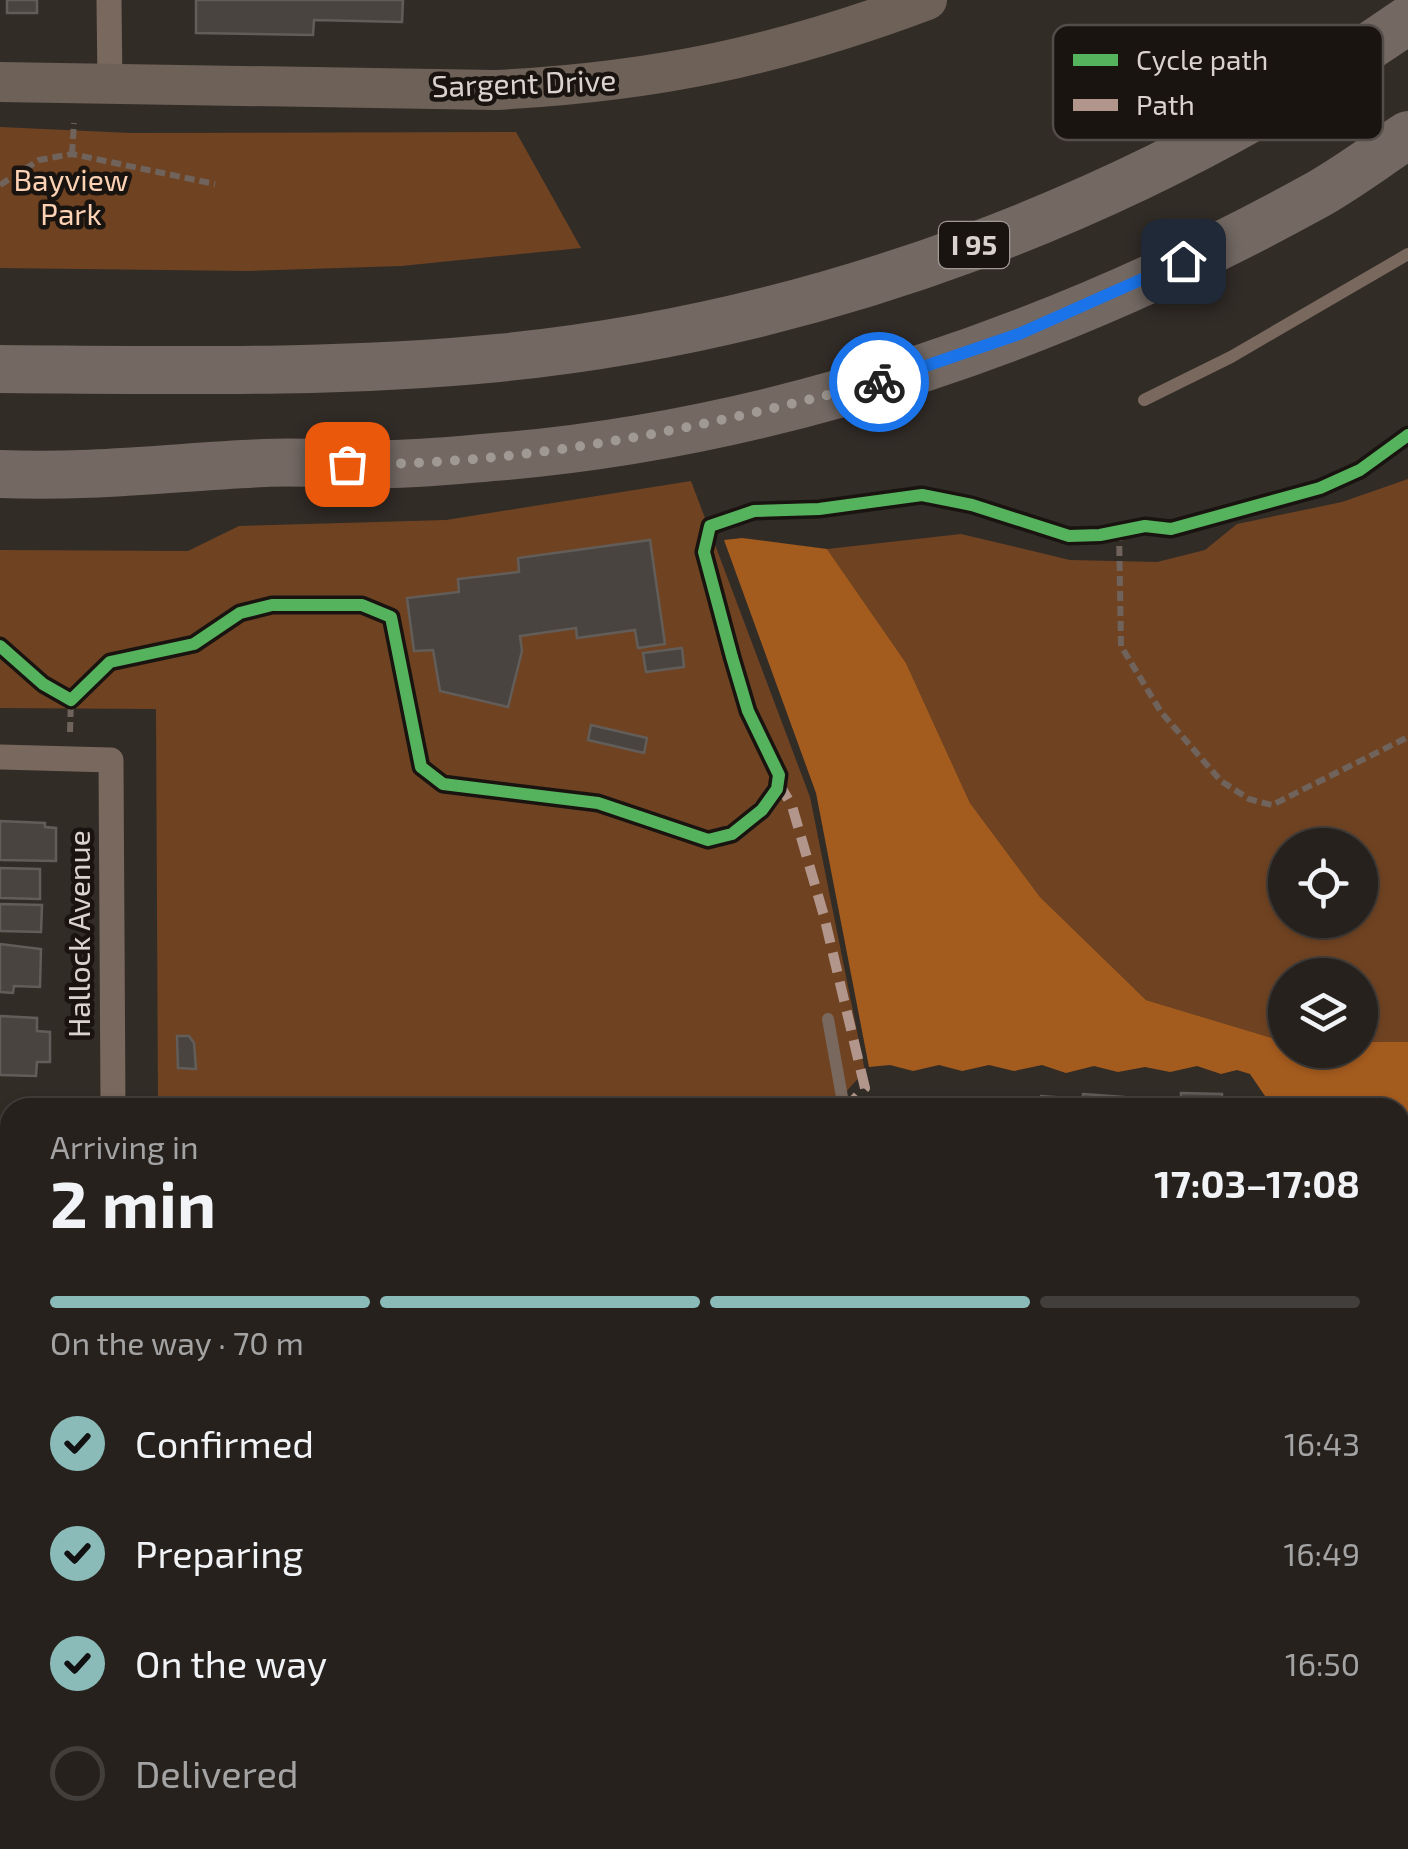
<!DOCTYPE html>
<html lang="en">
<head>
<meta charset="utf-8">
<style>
	body { margin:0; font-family:"Exo 2",sans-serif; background:#2e2926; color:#f1f3f6; height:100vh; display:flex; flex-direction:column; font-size:38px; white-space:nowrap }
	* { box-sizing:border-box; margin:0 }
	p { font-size:32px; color:#a4a3a4 }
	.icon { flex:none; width:55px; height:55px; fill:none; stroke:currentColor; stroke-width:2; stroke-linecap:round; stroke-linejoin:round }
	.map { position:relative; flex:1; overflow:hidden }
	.details { position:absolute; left:0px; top:1098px; width:1410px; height:752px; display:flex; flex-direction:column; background:#26211d; border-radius:30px 30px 0 0; box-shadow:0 2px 8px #0004,0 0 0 2px #423e3b }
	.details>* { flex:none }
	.controls { position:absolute; left:1268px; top:828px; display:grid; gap:20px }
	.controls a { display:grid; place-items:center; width:110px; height:110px; border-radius:50%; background:#26211d; box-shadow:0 2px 8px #0004,0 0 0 2px #423e3b; font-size:50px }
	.pin { position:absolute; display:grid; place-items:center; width:85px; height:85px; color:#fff; margin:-42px; border-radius:20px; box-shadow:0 5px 15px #0006 }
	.courier { position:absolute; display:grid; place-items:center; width:100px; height:100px; margin:-50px; border:8px solid #1a73e8; border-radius:50%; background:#fff; color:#222; box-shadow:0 2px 12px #0007 }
	.summary em { font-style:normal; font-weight:700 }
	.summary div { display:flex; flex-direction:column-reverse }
	.summary { display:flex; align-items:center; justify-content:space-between; height:170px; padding:0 50px }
	h1 { font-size:65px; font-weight:700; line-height:75px }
	.bar { display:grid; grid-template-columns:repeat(4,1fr); gap:15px 10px; align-content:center; height:120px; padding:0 50px }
	.bar i { height:12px; border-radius:8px; background:#423e3b }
	.bar .on { background:#8bbbb9 }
	.bar p { grid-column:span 4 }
	ol { padding:0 50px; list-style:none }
	li { display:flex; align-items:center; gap:30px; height:110px }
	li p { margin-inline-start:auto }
	li .icon { padding:10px; border-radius:50%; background:#8bbbb9; color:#111; stroke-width:4 }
	li:last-child { color:#a4a3a4 }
	li i { width:55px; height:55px; border:5px solid #423e3b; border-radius:50% }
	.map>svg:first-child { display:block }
	.green { fill:#6f4322; fill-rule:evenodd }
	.water { fill:#a45b1e }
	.building { fill:#49443f; stroke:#625d58; stroke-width:2.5 }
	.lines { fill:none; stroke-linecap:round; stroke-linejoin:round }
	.path { stroke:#6f635c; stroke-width:6; stroke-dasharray:10 5; stroke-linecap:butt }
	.service { stroke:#79685d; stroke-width:12 }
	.minor { stroke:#79685d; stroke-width:25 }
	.primary { stroke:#6e6258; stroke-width:40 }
	.motorway { stroke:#736862; stroke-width:48 }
	.quiet { stroke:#b2968c; stroke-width:10; stroke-dasharray:20 10; stroke-linecap:butt }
	.cycleway-casing { stroke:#1a1411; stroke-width:19 }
	.cycleway { stroke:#56b35d; stroke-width:12 }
	.done { stroke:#9f9893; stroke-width:10; stroke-dasharray:0 18 }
	.route { stroke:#1a73e8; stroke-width:12 }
	.labels { text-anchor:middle; stroke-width:9; stroke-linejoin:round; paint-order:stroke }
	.shield { fill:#1a1411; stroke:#a09995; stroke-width:2.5 }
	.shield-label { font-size:28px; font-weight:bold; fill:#d9d2cd }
	.street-label { font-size:30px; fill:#d9d2cd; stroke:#1a1411 }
	.park-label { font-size:30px; fill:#fdd2b4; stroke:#1a1411 }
	.key { fill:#1a1411; stroke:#534d49; stroke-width:2.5 }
	.key-label { font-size:28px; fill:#d9d2cd }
</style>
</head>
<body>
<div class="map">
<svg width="1408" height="1849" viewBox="0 0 1408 1849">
	<rect width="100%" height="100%" fill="#322c27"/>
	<!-- green -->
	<g class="green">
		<polygon points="0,127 131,133 516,132 581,248 401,266 247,271 0,268"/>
		<path d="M 1408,479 L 1408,1042 L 1360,1042 L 1360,975 L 1285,975 L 1285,1042 L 1146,1000 L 1040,897 L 970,803 L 906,663 L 827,549 L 961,534 L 1070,560 L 1157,562 L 1205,550 L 1237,524 L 1342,502 ZM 1285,845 L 1360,845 L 1360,920 L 1285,920 Z"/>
		<polygon points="691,481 810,797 865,1071 832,1107 158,1107 156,709 0,708 0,550 188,551 239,526 446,520"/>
	</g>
	<!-- water -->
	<polygon class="water" points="742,538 827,549 906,663 970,803 1040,897 1146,1000 1285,1042 1285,1050 1360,1050 1360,1042 1408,1042 1408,1849 526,1849 551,1840 1400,1840 1400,1108 1264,1107 1265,1096 1250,1074 1237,1070 1221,1074 1197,1066 1170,1072 1145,1067 1118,1072 1094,1066 1066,1073 1042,1065 1014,1071 989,1065 962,1071 939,1065 913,1071 890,1065 869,1067 816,793 724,540"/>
	<!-- building -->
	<g class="building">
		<rect x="7" y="0" width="30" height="13"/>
		<polygon points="196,0 403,0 402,22 314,20 313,35 196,33"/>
		<polygon points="650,540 665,644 638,648 635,630 577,638 576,628 520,636 522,651 508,707 440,691 433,650 414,651 407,598 459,592 458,579 519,572 518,558"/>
		<polygon points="682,648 684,667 646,672 643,653"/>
		<polygon points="591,725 647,738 644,753 588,740"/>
		<polygon points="0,821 45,823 45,827 56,828 56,861 0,860"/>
		<polygon points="0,868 40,869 40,899 0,898"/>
		<polygon points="0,904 42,905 41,932 0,931"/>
		<polygon points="0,944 41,949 40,987 14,986 13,993 0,992"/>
		<polygon points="0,1016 37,1018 37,1031 50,1032 50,1062 37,1062 36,1076 0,1075"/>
		<polygon points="177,1036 189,1036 194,1043 196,1069 178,1068"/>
		<polygon points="1181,1093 1222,1094 1222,1108 1181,1108"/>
		<polygon points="1083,1094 1123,1097 1122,1108 1082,1108"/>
		<polygon points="1041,1096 1066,1098 1066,1108 1039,1108"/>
		<rect x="0" y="1136" width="10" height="26"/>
		<rect x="0" y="1188" width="10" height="31"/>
		<polygon points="0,1278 10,1279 10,1346 0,1345"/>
		<rect x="1" y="1460" width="9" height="75"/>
		<rect x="0" y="1566" width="10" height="31"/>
		<polygon points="5,1721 10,1778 0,1779 0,1722"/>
		<polygon points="156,1840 199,1840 204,1849 141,1849"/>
		<polygon points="387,1840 438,1840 422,1849 391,1849"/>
	</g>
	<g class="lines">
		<!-- path -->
		<g class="path">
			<polyline points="72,154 74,123"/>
			<polyline points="0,185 39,160 72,154 215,184"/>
			<polyline points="1119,531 1121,646 1161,712 1221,781 1249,799 1272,805 1408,737"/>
			<polyline points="0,646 43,684 71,700 110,662 194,644 240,613 272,605 362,605 391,617 421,767 443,784 598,803 708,840 732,834 762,810 777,789 779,775 748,711 732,657 704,552 710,526 754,511 819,509 922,495 972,505 1069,536 1100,535 1145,526 1171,529 1320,488 1360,470 1408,435"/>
			<polyline points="70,732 71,700"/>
			<polyline points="1400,1763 1408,1768"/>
			<polyline points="222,1840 227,1849"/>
		</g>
		<!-- service -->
		<g class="service">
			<polyline points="1144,400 1231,357 1408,254"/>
			<polyline points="828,1019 844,1108"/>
		</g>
		<!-- minor -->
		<g class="minor">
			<polyline points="109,0 110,84"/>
			<polyline points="0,757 111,760 113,1108"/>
			<polyline points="0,1404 10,1404"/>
			<polyline points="51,1849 67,1840"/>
		</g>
		<!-- primary -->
		<path class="primary" d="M 0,82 L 495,90 C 654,82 778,56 927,0"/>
		<!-- motorway -->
		<g class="motorway">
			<path d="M 0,369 C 165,370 333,374 498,358 C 821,326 1142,205 1408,20"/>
			<path d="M 0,474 C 88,478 176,467 264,463 C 304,461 345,465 385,464 C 425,464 466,459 506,456 C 788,431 1066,333 1313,197 C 1346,179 1377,155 1408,135"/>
		</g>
		<!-- quiet -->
		<polyline class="quiet" points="778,782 792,806 824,916 865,1088 846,1108"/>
		<defs>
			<polyline id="cycleway" points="0,646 43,684 71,700 110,662 194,644 240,613 272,605 362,605 391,617 421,767 443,784 598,803 708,840 732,834 762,810 777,789 779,775 748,711 732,657 704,552 710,526 754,511 819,509 922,495 972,505 1069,536 1100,535 1145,526 1171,529 1320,488 1360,470 1408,435"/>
		</defs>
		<!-- cycleway casing -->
		<use href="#cycleway" class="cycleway-casing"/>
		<!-- cycleway -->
		<use href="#cycleway" class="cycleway"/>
	</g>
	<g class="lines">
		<!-- done -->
		<path class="done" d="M 347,464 C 528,466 704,427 879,382"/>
		<!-- route -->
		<polyline class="route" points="879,382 1019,334 1183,261"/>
	</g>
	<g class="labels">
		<!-- shield labels -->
		<rect class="shield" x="939" y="222" width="70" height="46" rx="8"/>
		<g class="shield-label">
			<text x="974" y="255">I 95</text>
		</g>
		<!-- street labels -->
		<g class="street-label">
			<text transform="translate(524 84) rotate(-2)" y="10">Sargent Drive</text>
			<text transform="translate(80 934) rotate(-90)" y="10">Hallock Avenue</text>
		</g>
		<!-- park labels -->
		<g class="park-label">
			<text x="71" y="191">Bayview<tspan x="71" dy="34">Park</tspan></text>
		</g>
	</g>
	<!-- legend -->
	<rect x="1053" y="25" width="330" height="115" rx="15" class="key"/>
	<rect x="1073" y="54" width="45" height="12" fill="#56b35d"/>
	<rect x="1073" y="99" width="45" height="12" fill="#b2968c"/>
	<g class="key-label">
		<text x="1136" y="70">Cycle path</text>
		<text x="1136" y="115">Path</text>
	</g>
</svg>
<div class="controls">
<a><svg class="icon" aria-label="locate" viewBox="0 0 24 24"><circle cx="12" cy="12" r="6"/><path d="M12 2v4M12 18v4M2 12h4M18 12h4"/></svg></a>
<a><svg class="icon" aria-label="layers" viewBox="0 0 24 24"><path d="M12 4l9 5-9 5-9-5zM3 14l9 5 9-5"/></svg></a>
</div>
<div class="pin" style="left:347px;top:464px;background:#ea580c"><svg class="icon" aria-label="bag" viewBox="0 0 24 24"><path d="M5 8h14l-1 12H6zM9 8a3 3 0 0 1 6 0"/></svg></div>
<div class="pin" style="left:1183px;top:261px;background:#1f2937"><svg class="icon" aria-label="home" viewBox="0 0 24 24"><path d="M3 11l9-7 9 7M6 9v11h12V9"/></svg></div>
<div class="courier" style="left:879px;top:382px"><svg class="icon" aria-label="bike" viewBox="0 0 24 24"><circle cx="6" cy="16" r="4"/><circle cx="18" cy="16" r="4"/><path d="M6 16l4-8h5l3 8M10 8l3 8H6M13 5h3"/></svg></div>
<section class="details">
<div class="summary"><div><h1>2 min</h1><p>Arriving in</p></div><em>17:03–17:08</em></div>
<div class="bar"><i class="on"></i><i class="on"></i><i class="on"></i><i></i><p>On the way · 70 m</p></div>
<ol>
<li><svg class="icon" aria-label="check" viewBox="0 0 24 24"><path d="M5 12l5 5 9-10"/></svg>Confirmed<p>16:43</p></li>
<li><svg class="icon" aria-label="check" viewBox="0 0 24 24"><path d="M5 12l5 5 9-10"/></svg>Preparing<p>16:49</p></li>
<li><svg class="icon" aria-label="check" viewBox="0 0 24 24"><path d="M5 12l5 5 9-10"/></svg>On the way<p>16:50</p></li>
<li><i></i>Delivered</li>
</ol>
</section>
</div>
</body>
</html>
